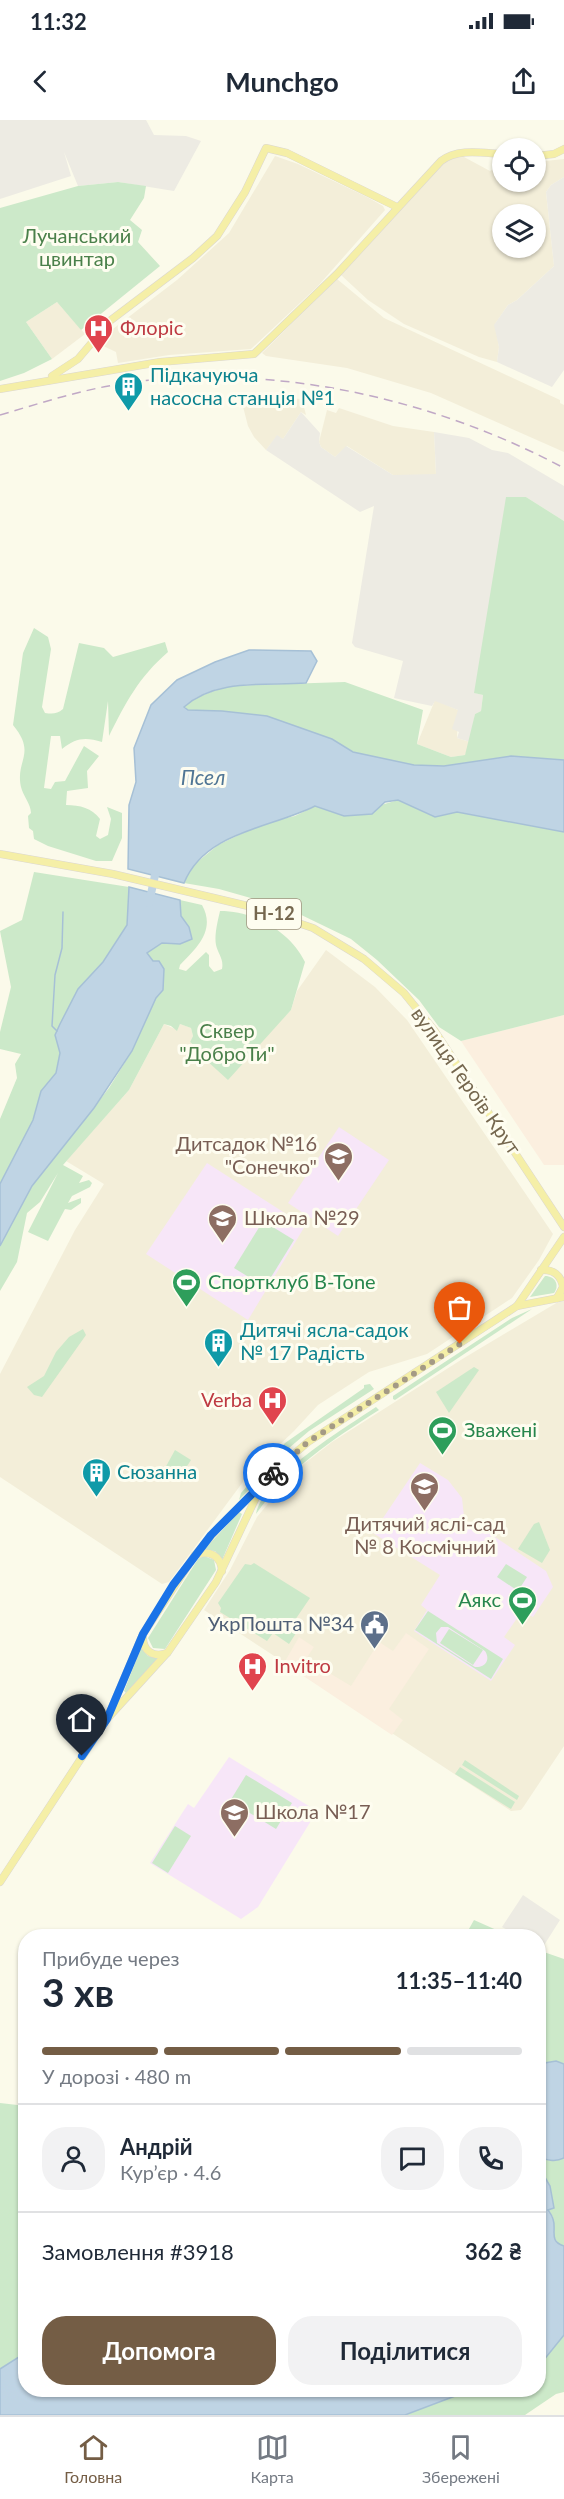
<!DOCTYPE html>
<html lang="uk">
<head>
<meta charset="utf-8">
<style>
	body { margin:0; font-family:Lato,sans-serif; background:#f2f2f3; color:#1f2937; height:100vh; display:flex; flex-direction:column; font-size:22px; white-space:nowrap }
	* { box-sizing:border-box; margin:0 }
	p { font-size:20px; color:#747a83 }
	.icon { flex:none; width:33px; height:33px; fill:none; stroke:currentColor; stroke-width:2; stroke-linecap:round; stroke-linejoin:round }
	.map { position:relative; flex:1; overflow:hidden }
	.details { position:absolute; left:18px; top:1809px; width:528px; height:468px; display:flex; flex-direction:column; background:#fff; border-radius:24px; box-shadow:0 2px 4px #0004 }
	.details>* { flex:none }
	.fabs { position:absolute; left:492px; top:18px; display:grid; gap:12px }
	.fabs a { display:grid; place-items:center; width:54px; height:54px; border-radius:50%; background:#fff; box-shadow:0 2px 4px #0004; font-size:30px }
	.pin { position:absolute; display:grid; place-items:center; width:51px; height:51px; color:#fff; margin:-62px -26px; border-radius:50% 50% 50% 0; rotate:-45deg; box-shadow:0 0 6px #0007 }
	.pin .icon { rotate:45deg }
	.courier { position:absolute; display:grid; place-items:center; width:60px; height:60px; margin:-30px; border:4px solid #1a73e8; border-radius:50%; background:#fff; color:#222; box-shadow:0 2px 8px #0007 }
	.head em { font-style:normal; font-weight:700 }
	.head div { display:flex; flex-direction:column-reverse }
	.head { display:flex; align-items:center; justify-content:space-between; height:102px; padding:0 24px }
	h1 { font-size:39px; font-weight:700; line-height:45px }
	.bar { display:grid; grid-template-columns:repeat(4,1fr); gap:9px 6px; align-content:center; height:72px; padding:0 24px }
	.bar i { height:8px; border-radius:4px; background:#e0e1e3 }
	.bar .current { background:#745d45 }
	.bar p { grid-column:span 4 }
	.line { display:flex; align-items:center; gap:15px; padding:0 24px; border-top:2px solid #e0e1e3 }
	.line div { flex:1 }
	.round { display:grid; place-items:center; flex:none; width:63px; height:63px; border-radius:24px; background:#f2f2f3 }
	.action { display:flex; gap:12px; margin-top:auto; padding:12px 24px }
	.action a { flex:1; height:69px; border-radius:24px; background:#745d45; color:#fff; font-size:24px; font-weight:700; line-height:69px; text-align:center }
	.action a+a { background:#f2f2f3; color:#1f2937 }
	.status { display:flex; justify-content:space-between; align-items:center; height:42px; padding:0 30px; background:#fff; direction:ltr }
	.status svg { height:16px; fill:currentColor }
	header { display:flex; justify-content:space-between; align-items:center; height:78px; padding:0 24px; background:#fff; font-size:27px; font-weight:700 }
	.tab-bar { display:flex; justify-content:space-around; align-items:center; height:84px; border-top:2px solid #e0e1e3; background:#fff; font-size:16px; color:#747a83 }
	.tab-bar a { display:grid; justify-items:center; gap:3px }
	.tab-bar .current { color:#745d45 }
	.map>svg:first-child { display:block }
	.residential { fill:#f3eed9; fill-rule:evenodd }
	.commercial { fill:#fbefdf }
	.industrial { fill:#edebe3 }
	.education { fill:#f7e6f8 }
	.green { fill:#cce9c9; fill-rule:evenodd }
	.water { fill:#bfd4e4; stroke:#a6c0d6; stroke-width:1.5 }
	.lines { fill:none; stroke-linecap:round; stroke-linejoin:round }
	.stream { stroke:#a6c0d6; stroke-width:1.5 }
	.river { stroke:#bfd4e4; stroke-width:8 }
	.major-casing { stroke:#dbd7d1; stroke-width:8 }
	.major { stroke:#f5efa7; stroke-width:7 }
	.rail { stroke:#c0a8c6; stroke-width:1.5; stroke-dasharray:9 6; stroke-linecap:butt }
	.done { stroke:#a49a85; stroke-width:6; stroke-dasharray:0 10.8 }
	.route { stroke:#1a73e8; stroke-width:8 }
	.labels { text-anchor:middle; stroke-width:6; stroke-linejoin:round; paint-order:stroke }
	.shield { fill:#fefdf0; stroke:#9e947f; stroke-width:1.5 }
	.shield-label { font-size:18px; font-weight:bold; fill:#75674e }
	.park-label { font-size:20px; fill:#4a804a; stroke:#fefdf0 }
	.health-label { font-size:20px; fill:#be3a42; stroke:#fefdf0; text-anchor:start }
	.culture-label { font-size:20px; fill:#0d838f; stroke:#fefdf0; text-anchor:start }
	.street-label { font-size:20px; fill:#75674e; stroke:#fefdf0 }
	.education-label { font-size:20px; fill:#785e54; stroke:#fefdf0; text-anchor:start }
	.leisure-label { font-size:20px; fill:#27864d; stroke:#fefdf0; text-anchor:start }
	.service-label { font-size:20px; fill:#4e5e75; stroke:#fefdf0; text-anchor:end }
	.water-label { font-size:21px; font-style:italic; fill:#507695; stroke:#fefdf0 }
</style>
</head>
<body>
<div class="status"><b>11:32</b><svg viewBox="0 0 49 12"><path d="M0 12V9h3v3zM5 12V6h3v6zM10 12V3h3v9zM15 12V0h3v12zM26 1h20v11H26zM47 4h2v5h-2z"/></svg></div>
<header><svg class="icon" aria-label="back" viewBox="0 0 24 24"><path d="M15 5l-7 7 7 7"/></svg>Munchgo<svg class="icon" aria-label="share" viewBox="0 0 24 24"><path d="M12 15V3M7 8l5-5 5 5M5 13v7h14v-7"/></svg></header>
<div class="map">
<svg width="564" height="2295" viewBox="0 0 564 2295">
	<rect width="100%" height="100%" fill="#fbfaea"/>
	<!-- residential -->
	<g class="residential">
		<polygon points="275,36 298,44 367,77 383,86 385,90 318,166 251,229 169,235 118,243 116,232 99,224 109,212 177,160 229,113"/>
		<path d="M 464,37 L 490,51 L 502,43 L 502,62 L 536,62 L 536,42 L 564,39 L 564,57 L 551,65 L 546,72 L 554,146 L 517,180 L 508,185 L 495,204 L 499,227 L 497,242 L 479,237 L 404,204 L 368,180 L 341,155 L 446,40 L 450,38 ZM 502,94 L 536,94 L 536,128 L 502,128 Z"/>
		<polygon points="337,159 384,198 560,280 560,283 564,285 564,332 431,273 347,248 266,236 262,233"/>
		<polygon points="57,182 85,214 52,239 26,202"/>
		<polygon points="240,275 302,279 306,295 301,292 283,319 277,316 266,330 254,317 248,306"/>
		<polygon points="339,288 393,306 434,312 436,355 393,355 347,326 335,337 321,327 319,322 327,290 336,293"/>
		<polygon points="435,580 458,590 457,618 470,622 465,635 451,637 417,624"/>
		<polygon points="326,830 375,867 407,900 553,1114 539,1140 512,1178 427,1234 369,1252 318,1285 294,1311 248,1355 169,1462 162,1464 0,1357 0,1254 75,1110 104,1064 66,1041 129,970 164,904 177,910 180,904 191,908 193,916 190,922 208,937 206,940 268,914 291,890 297,871"/>
		<polygon points="564,1181 564,1626 524,1686 521,1690 511,1691 204,1490 230,1450 257,1397 296,1350 332,1322 464,1238 558,1182"/>
	</g>
	<!-- commercial -->
	<g class="commercial">
		<polygon points="564,895 564,1045 544,1045 461,921"/>
		<polygon points="406,1513 429,1529 389,1589 403,1600 392,1615 284,1543 299,1517 314,1527 306,1539 351,1566 379,1522 393,1531"/>
	</g>
	<!-- industrial -->
	<g class="industrial">
		<polygon points="0,0 146,0 154,15 186,16 201,21 174,71 118,62 78,66 64,32 71,56 0,79"/>
		<polygon points="564,57 564,250 552,267 497,242 499,227 494,205 508,185 517,180 554,146 546,72 551,65"/>
		<polygon points="301,292 320,313 319,322 321,327 335,337 346,326 393,355 436,354 434,312 469,318 492,330 508,333 564,366 564,401 526,377 475,573 483,575 481,591 475,594 470,622 457,618 459,612 452,609 458,590 435,581 432,586 394,578 403,541 355,527 352,523 374,386 360,392 266,330 277,315 283,319"/>
		<polygon points="523,1775 560,1800 541,1830 539,1828 538,1816 519,1816 502,1807"/>
	</g>
	<!-- education -->
	<g class="education">
		<polygon points="339,1007 389,1040 338,1116 288,1083"/>
		<polygon points="207,1043 305,1106 248,1200 146,1134"/>
		<polygon points="420,1343 448,1360 462,1378 465,1406 480,1407 546,1451 553,1467 533,1497 522,1491 504,1517 515,1525 491,1561 414,1511 427,1490 421,1485 440,1455 373,1413"/>
		<polygon points="229,1637 317,1691 258,1787 241,1799 150,1743 188,1684 194,1688"/>
	</g>
	<!-- green -->
	<g class="green">
		<polygon points="118,62 146,66 144,78 130,100 142,110 138,122 160,146 81,210 57,182 26,202 52,239 24,253 0,261 0,88 78,66"/>
		<polygon points="506,377 526,377 564,401 564,640 511,636 444,646 414,645 353,632 332,619 290,605 222,591 188,590 184,586 198,577 227,566 345,562 423,590 417,624 451,637 465,635 475,594 481,591 483,575 474,573"/>
		<path d="M 34,508 L 48,517 L 51,529 L 42,587 L 45,593 C 53,594 57,594 63,589 L 79,523 L 104,528 L 113,537 L 165,522 L 168,532 C 139,557 126,582 109,616 L 108,581 L 102,622 C 85,617 76,618 62,629 L 60,616 L 51,616 L 44,668 L 51,669 L 55,662 L 65,661 L 84,626 L 99,636 L 87,651 L 88,668 L 67,671 L 66,685 C 80,685 92,688 100,699 L 96,716 L 100,719 L 108,715 L 111,699 L 107,687 L 122,693 L 122,718 L 112,741 L 96,741 L 48,726 L 34,719 L 33,711 L 29,708 L 28,696 L 31,693 C 31,684 23,676 21,667 C 15,640 37,634 13,605 L 23,533 Z"/>
		<polygon points="398,680 435,697 457,692 564,712 564,895 461,921 439,907 419,880 377,840 351,819 289,789 219,769 184,763 190,748 218,725 264,703 295,696 315,686 344,696"/>
		<polygon points="34,752 129,767 127,805 103,842 78,869 60,904 55,915 60,933 56,953 41,971 33,1000 0,1064 0,999 17,958 15,944 21,934 0,929 0,912 11,867 0,811 22,800"/>
		<path d="M 180,780 L 202,785 C 216,810 197,828 180,845 L 179,849 L 186,851 L 206,832 L 209,835 L 209,846 L 214,852 L 222,849 C 224,839 218,834 216,825 C 214,815 218,800 220,791 C 254,791 290,811 305,842 L 291,890 L 228,960 L 206,940 L 208,937 L 190,922 L 193,916 L 191,908 L 180,904 L 177,911 L 171,906 L 164,904 L 129,970 L 63,1045 L 83,1056 L 79,1063 L 89,1060 L 92,1063 L 90,1067 L 72,1076 L 68,1083 L 81,1078 L 81,1083 L 71,1090 L 65,1089 L 48,1121 L 28,1112 L 58,1053 L 40,1082 L 27,1093 L 17,1142 L 0,1171 L 0,1126 L 5,1114 L 32,1066 L 109,968 L 132,931 L 156,878 L 163,870 L 153,841 L 147,833 L 162,823 L 180,824 L 189,807 L 181,796 Z"/>
		<polygon points="263,1101 294,1120 265,1167 234,1148"/>
		<path d="M 545,1156 C 555,1156 560,1165 554,1173 L 530,1177 Z"/>
		<polygon points="532,1189 395,1280 393,1279 393,1276 512,1198"/>
		<polygon points="83,1209 86,1215 42,1277 34,1275 27,1267 44,1256 56,1232 69,1217"/>
		<polygon points="474,1247 479,1250 449,1293 436,1272"/>
		<polygon points="370,1264 374,1269 309,1311 289,1328 239,1380 241,1373 285,1323 364,1268 364,1265"/>
		<path d="M 376,1287 L 379,1290 C 332,1320 288,1349 256,1394 C 264,1356 345,1308 376,1287 Z"/>
		<polygon points="175,1330 191,1340 180,1357 164,1350"/>
		<polygon points="239,1392 242,1394 222,1440 215,1431 204,1430"/>
		<polygon points="539,1402 550,1430 542,1443 518,1429 534,1404"/>
		<polygon points="204,1436 214,1440 216,1450 165,1529 153,1528 148,1518 198,1439"/>
		<polygon points="254,1443 310,1478 295,1500 300,1507 289,1524 273,1513 267,1521 220,1492 221,1488 218,1483 245,1444 251,1445"/>
		<polygon points="506,1444 527,1457 518,1471 497,1457"/>
		<path d="M 428,1491 L 503,1539 L 491,1559 L 415,1510 ZM 441,1507 L 448,1507 L 485,1531 C 491,1540 485,1548 475,1547 L 437,1523 L 436,1513 Z"/>
		<polygon points="449,1509 483,1530 473,1545 440,1523"/>
		<polygon points="141,1528 148,1536 160,1539 126,1573 124,1571"/>
		<polygon points="465,1640 519,1676 517,1680 462,1645"/>
		<polygon points="460,1647 515,1682 511,1689 455,1654"/>
		<polygon points="246,1655 292,1683 276,1709 230,1681"/>
		<polygon points="175,1706 191,1716 168,1753 152,1743"/>
		<polygon points="474,1800 510,1816 465,1816"/>
		<polygon points="538,1830 564,1839 564,1944 556,1941 539,1944"/>
		<polygon points="0,1983 26,1986 25,2233 0,2249"/>
		<path d="M 538,2035 C 545,2041 556,2042 564,2038 L 564,2126 L 559,2124 L 553,2116 L 553,2097 L 548,2089 L 550,2066 L 539,2047 Z"/>
		<polygon points="564,2215 564,2272 556,2274 525,2295 405,2295 471,2270 538,2270 539,2246"/>
	</g>
	<!-- water -->
	<g class="water">
		<path d="M 249,530 L 311,531 L 317,541 L 306,563 C 266,566 216,558 184,587 L 188,590 L 222,591 L 267,596 L 332,619 L 353,632 L 414,645 L 444,646 L 511,636 L 564,640 L 564,712 L 457,692 L 435,697 L 398,680 L 385,682 L 372,694 L 344,696 L 315,686 C 272,708 205,711 184,763 L 128,749 L 129,685 L 136,662 L 134,628 L 151,585 L 177,560 L 215,542 Z"/>
		<polygon points="129,767 180,780 181,796 189,807 192,819 180,824 162,823 147,833 153,841 159,841 164,849 163,870 156,878 132,931 94,988 32,1066 0,1126 0,1064 33,1000 41,971 56,953 60,933 55,915 60,904 78,869 103,842 127,805"/>
		<path d="M 556,1941 L 564,1944 L 564,2038 C 556,2042 545,2041 538,2035 L 539,1944 Z"/>
		<path d="M 539,2047 L 550,2066 L 554,2088 L 548,2090 C 550,2093 552,2095 553,2099 C 557,2110 548,2121 564,2126 L 564,2215 L 539,2246 Z"/>
		<polygon points="25,2233 26,2270 471,2270 405,2295 0,2295 0,2249"/>
	</g>
	<g class="lines">
		<!-- stream -->
		<polyline class="stream" points="57,911 52,906 55,855 62,828 63,792"/>
		<!-- river -->
		<polyline class="river" points="149,783 157,746"/>
		<defs>
			<g id="major">
				<polyline points="536,36 554,34 564,29"/>
				<polyline points="52,256 78,239 111,200 193,138 217,116 245,72 266,28 287,33 397,87"/>
				<path d="M 0,269 L 160,242 L 254,234 L 337,154 L 441,41 C 458,28 482,33 502,34"/>
				<polyline points="0,734 113,754 248,786 313,808 364,839 404,873 434,910 564,1107"/>
				<path d="M 541,1150 C 553,1149 561,1155 563,1167 L 557,1178"/>
				<polyline points="517,1186 564,1177"/>
				<path d="M 195,1435 C 209,1430 221,1435 222,1451"/>
				<path d="M 143,1517 C 143,1531 153,1538 167,1533"/>
				<polyline points="107,1599 143,1514 195,1435 218,1408 287,1340 308,1322 517,1186 564,1117"/>
				<polyline points="0,1762 107,1599 168,1532 216,1462 259,1371"/>
			</g>
		</defs>
		<!-- major casing -->
		<use href="#major" class="major-casing"/>
		<!-- major -->
		<use href="#major" class="major"/>
		<!-- rail -->
		<path class="rail" d="M 0,295 C 44,282 87,268 133,262 C 280,244 434,279 564,348"/>
	</g>
	<g class="lines">
		<!-- done -->
		<polyline class="done" points="273,1353 308,1322 460,1224"/>
		<!-- route -->
		<polyline class="route" points="82,1636 107,1599 143,1514 173,1465 211,1415 273,1353"/>
	</g>
	<!-- icons -->
	<defs>
		<symbol id="hospital-pin" viewBox="-11 -11 22 30"><path d="M0 17L-7.5 6A9.5 9.5 0 1 1 7.5 6Z" fill="#e0444e" stroke="#fefdf0"/><path d="M-5-5h3v3.5h4V-5h3V5h-3V1.5h-4V5h-3Z" fill="#fff"/></symbol>
		<symbol id="building-pin" viewBox="-11 -11 22 30"><path d="M0 17L-7.5 6A9.5 9.5 0 1 1 7.5 6Z" fill="#0f9aa8" stroke="#fefdf0"/><path d="M-4-6H4V6H1V3H-1V6H-4ZM-2.5-4.3h1.7v1.8h-1.7ZM.8-4.3h1.7v1.8H.8ZM-2.5-1h1.7V.8h-1.7ZM.8-1h1.7V.8H.8Z" fill="#fff"/></symbol>
		<symbol id="school-pin" viewBox="-11 -11 22 30"><path d="M0 17L-7.5 6A9.5 9.5 0 1 1 7.5 6Z" fill="#8d6e63" stroke="#fefdf0"/><path d="M0-5L7-2L0 1L-7-2ZM-4 1L0 2.5L4 1V4Q0 6-4 4Z" fill="#fff"/></symbol>
		<symbol id="stadium-pin" viewBox="-11 -11 22 30"><path d="M0 17L-7.5 6A9.5 9.5 0 1 1 7.5 6Z" fill="#2e9e5b" stroke="#fefdf0"/><path d="M0-5a6.5 5 0 1 0 0 10a6.5 5 0 1 0 0-10ZM-3.5-1.8h7v3.6h-7Z" fill="#fff"/></symbol>
		<symbol id="civic-pin" viewBox="-11 -11 22 30"><path d="M0 17L-7.5 6A9.5 9.5 0 1 1 7.5 6Z" fill="#5c6f8a" stroke="#fefdf0"/><path d="M-.6-6.5H3V-4.5H.6V-3L4-1V1h2V6H-6V1h2V-1L-.6-3ZM-1.2 2.5V6h2.4V2.5Z" fill="#fff"/></symbol>
	</defs>
	<g fill-rule="evenodd">
		<use href="#hospital-pin" x="82" y="192" width="33" height="45"/>
		<use href="#building-pin" x="112" y="250" width="33" height="45"/>
		<use href="#school-pin" x="322" y="1020" width="33" height="45"/>
		<use href="#school-pin" x="206" y="1082" width="33" height="45"/>
		<use href="#stadium-pin" x="170" y="1146" width="33" height="45"/>
		<use href="#building-pin" x="202" y="1206" width="33" height="45"/>
		<use href="#hospital-pin" x="256" y="1264" width="33" height="45"/>
		<use href="#stadium-pin" x="426" y="1294" width="33" height="45"/>
		<use href="#building-pin" x="80" y="1336" width="33" height="45"/>
		<use href="#school-pin" x="408" y="1350" width="33" height="45"/>
		<use href="#stadium-pin" x="506" y="1464" width="33" height="45"/>
		<use href="#civic-pin" x="358" y="1488" width="33" height="45"/>
		<use href="#hospital-pin" x="236" y="1530" width="33" height="45"/>
		<use href="#school-pin" x="218" y="1676" width="33" height="45"/>
	</g>
	<g class="labels">
		<!-- shield labels -->
		<rect class="shield" x="247" y="779" width="54" height="30" rx="4.5"/>
		<g class="shield-label">
			<text x="274" y="800">Н-12</text>
		</g>
		<!-- park labels -->
		<g class="park-label">
			<text x="77" y="123">Лучанський<tspan x="77" dy="23">цвинтар</tspan></text>
			<text x="227" y="918">Сквер<tspan x="227" dy="23">"ДоброТи"</tspan></text>
		</g>
		<!-- health labels -->
		<g class="health-label">
			<text x="120" y="215">Флоріс</text>
			<text x="252" y="1287" text-anchor="end">Verba</text>
			<text x="274" y="1553">Invitro</text>
		</g>
		<!-- culture labels -->
		<g class="culture-label">
			<text x="150" y="262">Підкачуюча<tspan x="150" dy="23">насосна станція №1</tspan></text>
			<text x="240" y="1217">Дитячі ясла-садок<tspan x="240" dy="23">№ 17 Радість</tspan></text>
			<text x="117" y="1359">Сюзанна</text>
		</g>
		<!-- street labels -->
		<g class="street-label">
			<text transform="translate(466 961) rotate(55)" y="7">вулиця Героїв Крут</text>
		</g>
		<!-- education labels -->
		<g class="education-label">
			<text x="317" y="1031" text-anchor="end">Дитсадок №16<tspan x="317" dy="23">"Сонечко"</tspan></text>
			<text x="244" y="1105">Школа №29</text>
			<text x="425" y="1411" text-anchor="middle">Дитячий яслі-сад<tspan x="425" dy="23">№ 8 Космічний</tspan></text>
			<text x="255" y="1699">Школа №17</text>
		</g>
		<!-- leisure labels -->
		<g class="leisure-label">
			<text x="208" y="1169">Спортклуб B-Tone</text>
			<text x="464" y="1317">Зважені</text>
			<text x="501" y="1487" text-anchor="end">Аякс</text>
		</g>
		<!-- service labels -->
		<g class="service-label">
			<text x="354" y="1511">УкрПошта №34</text>
		</g>
		<!-- water labels -->
		<g class="water-label">
			<text x="203" y="665">Псел</text>
		</g>
	</g>
</svg>
<div class="fabs">
<a><svg class="icon" aria-label="locate" viewBox="0 0 24 24"><circle cx="12" cy="12" r="6"/><path d="M12 2v4M12 18v4M2 12h4M18 12h4"/></svg></a>
<a><svg class="icon" aria-label="layers" viewBox="0 0 24 24"><path d="M12 4l9 5-9 5-9-5zM3 14l9 5 9-5"/></svg></a>
</div>
<div class="pin" style="left:460px;top:1224px;background:#ea580c"><svg class="icon" aria-label="bag" viewBox="0 0 24 24"><path d="M5 8h14l-1 12H6zM9 8a3 3 0 0 1 6 0"/></svg></div>
<div class="pin" style="left:82px;top:1636px;background:#1f2937"><svg class="icon" aria-label="home" viewBox="0 0 24 24"><path d="M3 11l9-7 9 7M6 9v11h12V9"/></svg></div>
<div class="courier" style="left:273px;top:1353px"><svg class="icon" aria-label="bike" viewBox="0 0 24 24"><circle cx="6" cy="16" r="4"/><circle cx="18" cy="16" r="4"/><path d="M6 16l4-8h5l3 8M10 8l3 8H6M13 5h3"/></svg></div>
<section class="details">
<div class="head"><div><h1>3 хв</h1><p>Прибуде через</p></div><em>11:35–11:40</em></div>
<div class="bar"><i class="current"></i><i class="current"></i><i class="current"></i><i></i><p>У дорозі · 480 m</p></div>
<div class="line" style="height:108px"><a class="round"><svg class="icon" aria-label="person" viewBox="0 0 24 24"><circle cx="12" cy="8" r="4"/><path d="M4 21q1-7 8-7t8 7"/></svg></a><div><b>Андрій</b><p>Кур’єр · 4.6</p></div><a class="round"><svg class="icon" aria-label="chat" viewBox="0 0 24 24"><path d="M4 5h16v11H9l-5 4z"/></svg></a><a class="round"><svg class="icon" aria-label="phone" viewBox="0 0 24 24"><path d="M5 4h4l2 5-3 2q2 4 5 5l2-3 5 2v4C11 20 4 13 5 4z"/></svg></a></div>
<div class="line" style="height:78px"><div>Замовлення #3918</div><b>362 ₴</b></div>
<div class="action"><a>Допомога</a><a>Поділитися</a></div>
</section>
</div>
<nav class="tab-bar">
<a class="current"><svg class="icon" aria-label="home" viewBox="0 0 24 24"><path d="M3 11l9-7 9 7M6 9v11h12V9"/></svg>Головна</a>
<a><svg class="icon" aria-label="map" viewBox="0 0 24 24"><path d="M3 6l6-2 6 2 6-2v14l-6 2-6-2-6 2zM9 4v14M15 6v14"/></svg>Карта</a>
<a><svg class="icon" aria-label="saved" viewBox="0 0 24 24"><path d="M7 4h10v16l-5-4-5 4z"/></svg>Збережені</a>
</nav>
</body>
</html>
